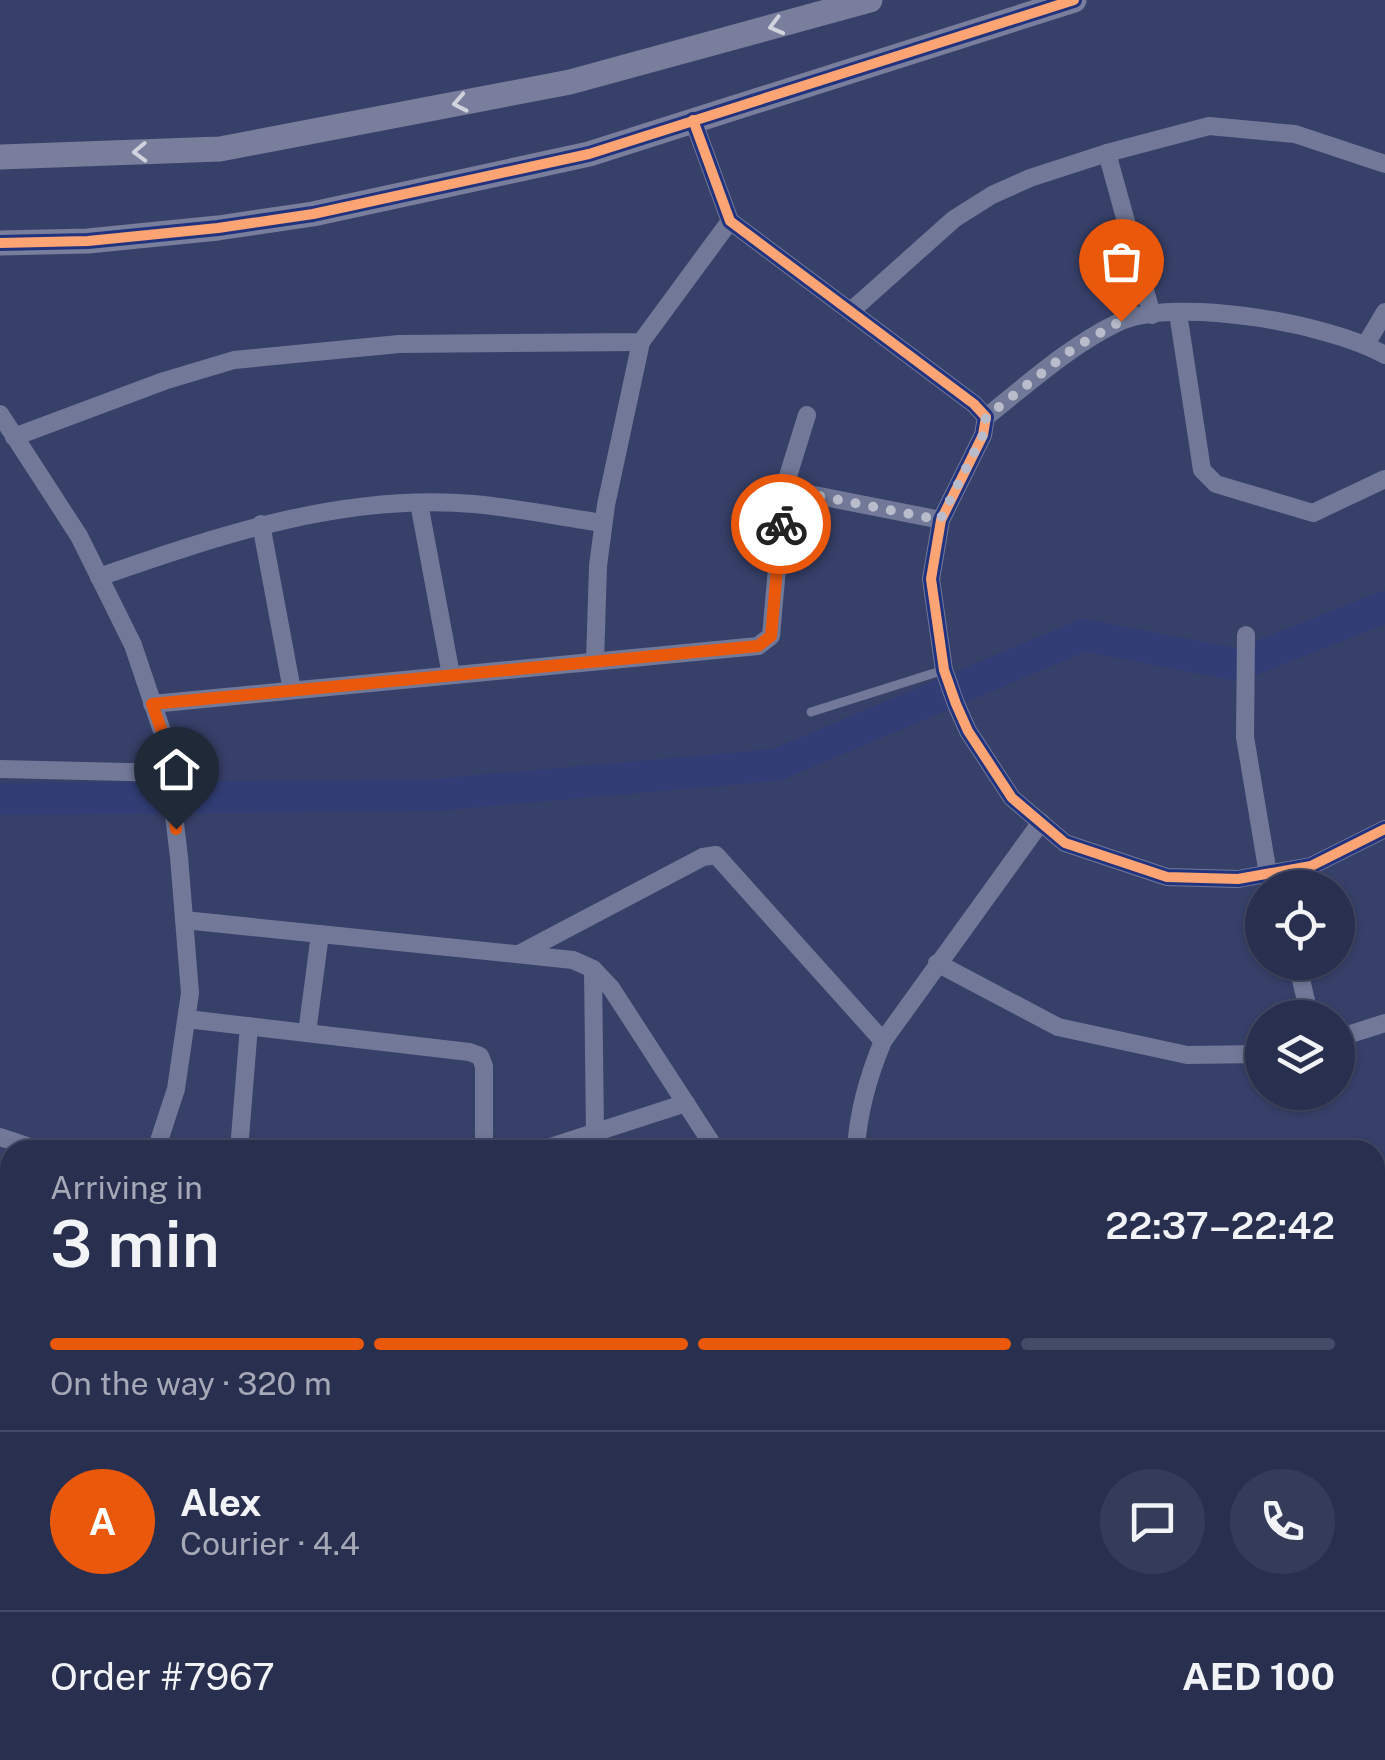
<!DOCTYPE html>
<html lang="en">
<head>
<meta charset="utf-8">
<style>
	body { margin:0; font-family:"Public Sans",sans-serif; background:#353c59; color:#f1f3f6; height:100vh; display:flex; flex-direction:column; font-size:38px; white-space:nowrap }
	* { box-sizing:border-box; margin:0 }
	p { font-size:32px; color:#a5a9b7 }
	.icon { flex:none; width:55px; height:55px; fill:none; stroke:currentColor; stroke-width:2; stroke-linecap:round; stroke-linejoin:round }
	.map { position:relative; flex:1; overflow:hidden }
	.drawer { position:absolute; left:0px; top:1140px; width:1385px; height:620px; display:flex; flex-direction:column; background:#29304f; border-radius:30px 30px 0 0; box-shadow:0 2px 8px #0004,0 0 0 2px #454b66 }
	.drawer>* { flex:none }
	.tools { position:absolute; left:1245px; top:870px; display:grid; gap:20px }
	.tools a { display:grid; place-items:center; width:110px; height:110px; border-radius:50%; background:#29304f; box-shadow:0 2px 8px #0004,0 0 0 2px #454b66; font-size:50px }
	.pin { position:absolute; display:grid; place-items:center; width:85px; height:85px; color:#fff; margin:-102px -42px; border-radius:50% 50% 50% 0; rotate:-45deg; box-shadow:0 0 10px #0007 }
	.pin .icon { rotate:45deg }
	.courier { position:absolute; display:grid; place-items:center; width:100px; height:100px; margin:-50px; border:8px solid #ea580c; border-radius:50%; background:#fff; color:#222; box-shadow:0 2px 12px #0007 }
	.head em { font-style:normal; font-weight:600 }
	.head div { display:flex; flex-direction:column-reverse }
	.head { display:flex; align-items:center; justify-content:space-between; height:170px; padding:0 50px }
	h1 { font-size:65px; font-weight:600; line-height:75px }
	.bar { display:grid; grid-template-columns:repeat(4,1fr); gap:15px 10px; align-content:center; height:120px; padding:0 50px }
	.bar i { height:12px; border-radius:8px; background:#454b66 }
	.bar .active { background:#ea580c }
	.bar p { grid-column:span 4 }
	.line { display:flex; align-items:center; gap:25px; padding:0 50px; border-top:2px solid #454b66 }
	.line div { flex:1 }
	.round { display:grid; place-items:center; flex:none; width:105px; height:105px; border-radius:52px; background:#353c59 }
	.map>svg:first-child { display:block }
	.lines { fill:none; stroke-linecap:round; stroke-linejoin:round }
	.river { stroke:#313d74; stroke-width:32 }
	.lane { stroke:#727998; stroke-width:9 }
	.street { stroke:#727998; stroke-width:18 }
	.secondary { stroke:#787e9b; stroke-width:25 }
	.cycleway-casing { stroke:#21337f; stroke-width:16 }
	.cycleway { stroke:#fda474; stroke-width:10 }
	.oneway { stroke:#d0d2dc }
	.done { stroke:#b9bcca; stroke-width:10; stroke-dasharray:0 18 }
	.route { stroke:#ea580c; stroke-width:12 }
</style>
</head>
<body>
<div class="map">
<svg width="1385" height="1760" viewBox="0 0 1385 1760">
	<rect width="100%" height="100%" fill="#374069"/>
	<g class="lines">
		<!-- river -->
		<polyline class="river" points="0,799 434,795 776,765 1084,635 1238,665 1385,607"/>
		<!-- lane -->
		<polyline class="lane" points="811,712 944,670"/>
		<!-- street -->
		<g class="street">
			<polyline points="693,120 730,221 974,404 986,417 983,435 941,520 931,579 944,670 956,704 968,731 1012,798 1065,843 1167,877 1238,879 1311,866 1385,829"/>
			<polyline points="1107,153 1152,315"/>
			<polyline points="851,311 954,219 992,195 1030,178 1107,153 1209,126 1295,134 1385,164"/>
			<polyline points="1178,313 1202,470 1216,484 1313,513 1385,479"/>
			<polyline points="1366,344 1385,312"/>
			<polyline points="0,414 79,536 133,645 165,740 179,857 190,993 176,1089 156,1150"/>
			<path d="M 986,417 C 1028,384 1068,347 1117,323 C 1174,295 1331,324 1385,355"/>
			<polyline points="14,437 164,381 234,360 399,344 641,342 730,221"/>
			<polyline points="784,489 941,520"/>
			<polyline points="419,503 451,675"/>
			<polyline points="261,524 292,690"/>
			<path d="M 99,577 C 220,535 344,493 474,504 C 517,508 561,517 603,523"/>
			<polyline points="1246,635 1245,737 1268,874"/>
			<polyline points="595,661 598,566 606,505 641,342"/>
			<polyline points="152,704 758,646 771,636 784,489 807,415"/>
			<polyline points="0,769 169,773"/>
			<polyline points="184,920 573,960 593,969 611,988 716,1150"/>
			<polyline points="519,954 703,857 716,855 883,1041"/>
			<polyline points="1297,962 1310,1018"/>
			<polyline points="937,963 1058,1027 1187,1055 1262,1054"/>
			<polyline points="593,969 595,1133"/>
			<polyline points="187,1019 469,1052 480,1056 484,1066 484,1150"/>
			<polyline points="307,1033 320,934"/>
			<polyline points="1338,1038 1385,1023"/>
			<polyline points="0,1137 39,1150"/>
			<polyline points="239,1150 249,1026"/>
			<polyline points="541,1150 686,1103"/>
			<path d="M 856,1150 C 858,1111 868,1077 883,1041 L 1041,822"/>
			<polyline points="1375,1246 1385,1246"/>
			<polyline points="0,1411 10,1415"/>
			<polyline points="0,1627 10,1624"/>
			<polyline points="0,1688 10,1691"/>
			<polyline points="188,1750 218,1760"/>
			<polyline points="132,1760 134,1750"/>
		</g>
		<!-- secondary -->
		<g class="secondary">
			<polyline points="0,157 220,149 570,82 870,0"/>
			<polyline points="0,243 88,241 218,228 313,214 589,154 1074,0"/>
		</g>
		<defs>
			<g id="cycleway">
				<polyline points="693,120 730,221 974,404 986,417 983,435 941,520 931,579 944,670 956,704 968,731 1012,798 1065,843 1167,877 1238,879 1311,866 1385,829"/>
				<polyline points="0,243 88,241 218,228 313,214 589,154 1074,0"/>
			</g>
		</defs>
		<!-- cycleway casing -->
		<use href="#cycleway" class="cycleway-casing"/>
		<!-- cycleway -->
		<use href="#cycleway" class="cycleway"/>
	</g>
	<!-- one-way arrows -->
	<defs><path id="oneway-chevron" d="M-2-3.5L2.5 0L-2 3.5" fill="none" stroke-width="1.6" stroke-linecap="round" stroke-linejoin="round" transform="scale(2.5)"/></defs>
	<g class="oneway">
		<use href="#oneway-chevron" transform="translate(776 26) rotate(165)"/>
		<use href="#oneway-chevron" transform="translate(460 103) rotate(169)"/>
		<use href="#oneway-chevron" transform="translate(140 152) rotate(178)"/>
	</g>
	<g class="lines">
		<!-- done -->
		<polyline class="done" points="781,524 784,489 940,520 983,435 986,417 1074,348 1121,321"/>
		<!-- route -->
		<polyline class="route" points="176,829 165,740 152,704 758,646 771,636 781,524"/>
	</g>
</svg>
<div class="tools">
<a><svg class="icon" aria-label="locate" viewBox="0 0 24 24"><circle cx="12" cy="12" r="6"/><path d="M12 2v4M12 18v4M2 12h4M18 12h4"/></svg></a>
<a><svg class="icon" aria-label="layers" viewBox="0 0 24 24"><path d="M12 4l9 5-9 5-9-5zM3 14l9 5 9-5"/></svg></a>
</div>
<div class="pin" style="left:1121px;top:321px;background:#ea580c"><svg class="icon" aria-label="bag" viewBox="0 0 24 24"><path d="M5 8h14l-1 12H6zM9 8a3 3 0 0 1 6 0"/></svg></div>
<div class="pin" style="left:176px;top:829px;background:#1f2937"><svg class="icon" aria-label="home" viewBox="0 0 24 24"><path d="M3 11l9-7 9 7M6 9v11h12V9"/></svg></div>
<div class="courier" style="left:781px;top:524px"><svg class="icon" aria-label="bike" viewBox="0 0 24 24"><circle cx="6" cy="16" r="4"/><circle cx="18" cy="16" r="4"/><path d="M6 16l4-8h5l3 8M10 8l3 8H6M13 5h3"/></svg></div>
<section class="drawer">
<div class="head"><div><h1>3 min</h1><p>Arriving in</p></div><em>22:37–22:42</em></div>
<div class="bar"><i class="active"></i><i class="active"></i><i class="active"></i><i></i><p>On the way · 320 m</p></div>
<div class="line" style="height:180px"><b class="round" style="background:#ea580c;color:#fff">A</b><div><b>Alex</b><p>Courier · 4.4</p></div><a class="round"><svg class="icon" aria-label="chat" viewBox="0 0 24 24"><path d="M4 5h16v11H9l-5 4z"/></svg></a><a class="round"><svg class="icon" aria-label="phone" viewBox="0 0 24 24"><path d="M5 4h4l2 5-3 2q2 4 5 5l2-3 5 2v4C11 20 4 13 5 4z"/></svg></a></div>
<div class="line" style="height:130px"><div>Order #7967</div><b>AED 100</b></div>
</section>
</div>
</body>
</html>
